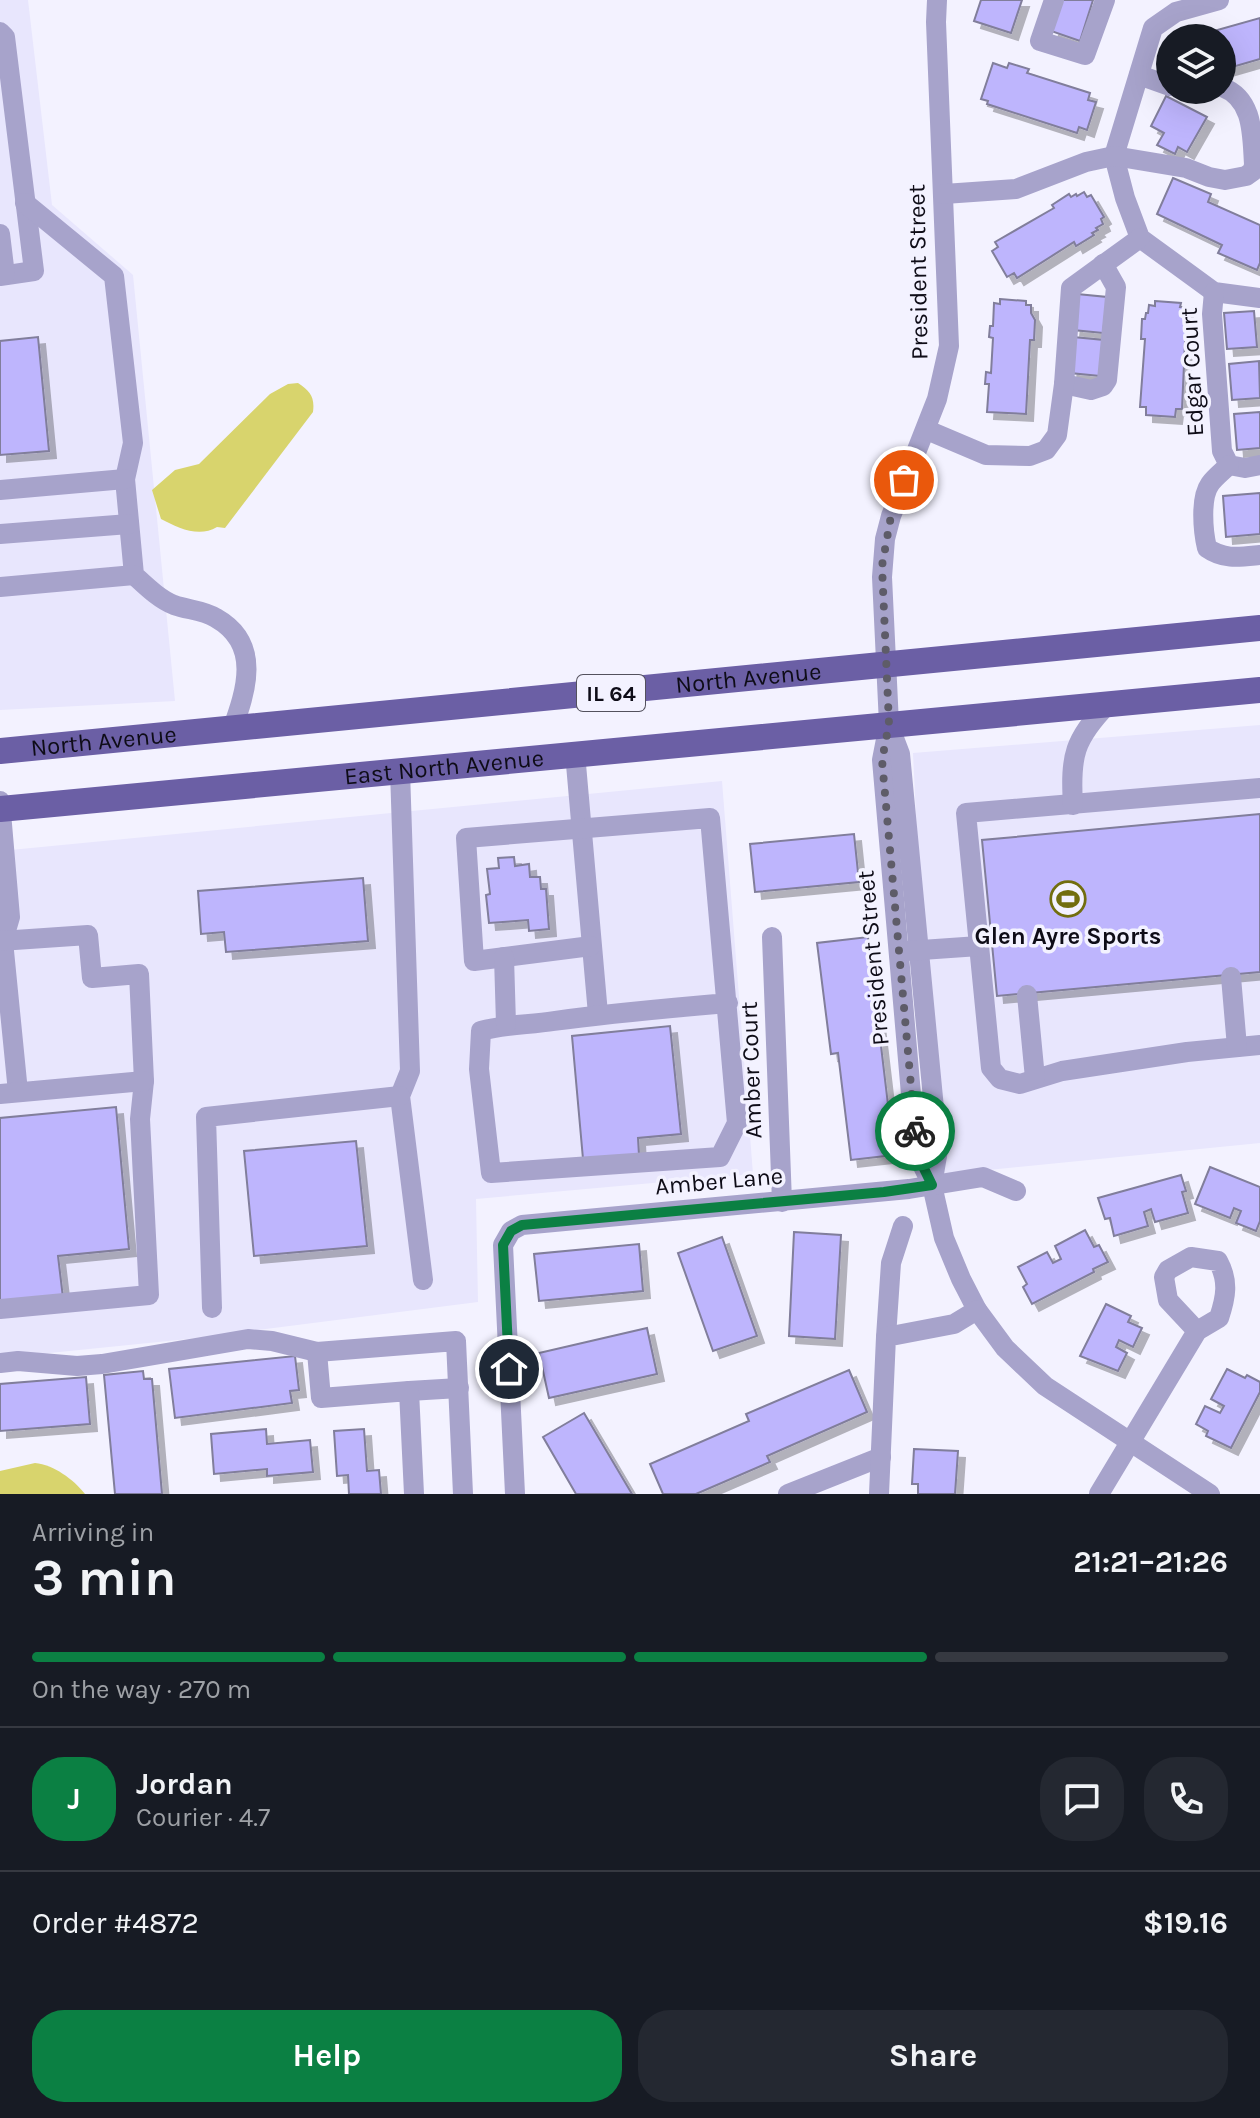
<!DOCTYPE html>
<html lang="en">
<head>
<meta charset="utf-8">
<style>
	body { margin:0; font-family:Karla,sans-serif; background:#242831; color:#f1f3f6; height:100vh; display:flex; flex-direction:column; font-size:30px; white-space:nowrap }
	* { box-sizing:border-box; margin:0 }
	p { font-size:26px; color:#9ea1a6 }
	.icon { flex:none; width:44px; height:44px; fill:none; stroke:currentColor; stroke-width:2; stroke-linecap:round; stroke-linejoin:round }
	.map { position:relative; height:1494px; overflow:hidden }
	.panel { display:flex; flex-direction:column; background:#171b24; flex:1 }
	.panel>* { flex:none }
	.controls { position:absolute; left:1156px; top:24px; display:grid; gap:16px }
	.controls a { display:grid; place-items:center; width:80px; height:80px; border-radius:50%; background:#171b24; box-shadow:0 8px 32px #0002; font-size:40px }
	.pin { position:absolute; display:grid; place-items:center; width:68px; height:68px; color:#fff; margin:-34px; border:4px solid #fff; border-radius:50%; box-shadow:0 2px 8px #0007 }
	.courier { position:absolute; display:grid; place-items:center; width:80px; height:80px; margin:-40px; border:6px solid #0b8043; border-radius:50%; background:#fff; color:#222; box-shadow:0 2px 10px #0007 }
	.headline em { font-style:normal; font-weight:700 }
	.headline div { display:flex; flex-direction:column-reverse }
	.headline { display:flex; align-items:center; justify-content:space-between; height:136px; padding:0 32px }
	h1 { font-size:52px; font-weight:700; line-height:60px }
	.bar { display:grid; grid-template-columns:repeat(4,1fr); gap:12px 8px; align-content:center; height:96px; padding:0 32px }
	.bar i { height:10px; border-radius:6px; background:#363941 }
	.bar .on { background:#0b8043 }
	.bar p { grid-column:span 4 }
	.line { display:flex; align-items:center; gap:20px; padding:0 32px; border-top:2px solid #363941 }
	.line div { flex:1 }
	.round { display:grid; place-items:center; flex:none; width:84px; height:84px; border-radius:32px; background:#242831 }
	.cta { display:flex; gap:16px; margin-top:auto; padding:16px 32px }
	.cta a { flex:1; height:92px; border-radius:32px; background:#0b8043; color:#fff; font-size:32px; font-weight:700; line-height:92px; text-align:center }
	.cta a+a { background:#242831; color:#f1f3f6 }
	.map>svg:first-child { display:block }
	.built { fill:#e8e6fd }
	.water { fill:#d8d46d }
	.building { fill:#beb5fd; stroke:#817e9b; stroke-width:2; filter:url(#shadow) }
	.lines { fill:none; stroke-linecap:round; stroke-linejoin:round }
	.minor { stroke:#a7a3cb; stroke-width:20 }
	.major { stroke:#6b5fa5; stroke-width:26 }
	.done { stroke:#5e5c68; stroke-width:8; stroke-dasharray:0 14.4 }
	.route { stroke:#0b8043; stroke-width:10 }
	.labels { text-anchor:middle; stroke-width:7; stroke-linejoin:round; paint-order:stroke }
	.shield { fill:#f3f2ff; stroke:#53515d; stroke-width:2 }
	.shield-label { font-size:22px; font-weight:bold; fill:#0e0c17 }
	.street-label { font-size:24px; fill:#0e0c17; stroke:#f3f2ff }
	.poi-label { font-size:24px; font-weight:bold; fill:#0e0c17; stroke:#f3f2ff }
</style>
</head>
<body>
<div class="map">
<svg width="1260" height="1494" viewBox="0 0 1260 1494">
	<defs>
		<filter id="shadow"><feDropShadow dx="7" dy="7" stdDeviation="0" flood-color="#0004"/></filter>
	</defs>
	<rect width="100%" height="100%" fill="#f3f2ff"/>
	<!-- built -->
	<g class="built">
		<polygon points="0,0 28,0 52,205 133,275 175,701 0,710"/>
		<polygon points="1260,725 1260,1143 939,1175 922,942 913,753"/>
		<polygon points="722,781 753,1174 476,1199 478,1302 188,1339 0,1358 0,851"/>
	</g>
	<!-- water -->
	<g class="water">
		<path d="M 298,383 C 310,391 315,397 313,412 L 225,528 L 217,527 C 199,538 178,528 161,519 L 152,490 L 175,470 L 199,464 L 270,394 L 288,384 Z"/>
		<path d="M 35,1463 C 54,1465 73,1479 85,1494 L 0,1494 L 0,1471 Z"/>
	</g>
	<!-- building -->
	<g class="building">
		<polygon points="981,0 1022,0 1011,33 974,21"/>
		<polygon points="1062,0 1093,0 1080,41 1051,31"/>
		<polygon points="1260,18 1260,59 1222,70 1222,38 1189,38"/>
		<polygon points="993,63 1007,68 1009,63 1029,69 1027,73 1090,93 1088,100 1096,102 1087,130 1079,127 1077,133 987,104 988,101 981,99"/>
		<polygon points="1166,96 1207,117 1187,152 1178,147 1175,154 1157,145 1164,133 1151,126"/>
		<polygon points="1173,178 1211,194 1208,202 1260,225 1260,263 1257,270 1218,253 1222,245 1157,214"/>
		<polygon points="1084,192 1087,197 1091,195 1104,217 1101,219 1103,224 1096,228 1098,230 1092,233 1094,235 1076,246 1074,242 1017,278 1014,273 1007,277 992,251 998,247 995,242 1054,208 1052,205 1069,194 1071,197 1076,194 1077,196"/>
		<polygon points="1077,294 1107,297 1103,333 1073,330"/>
		<polygon points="1000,299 1026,301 1026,305 1031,305 1031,313 1035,320 1034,340 1030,340 1026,414 987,412 989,384 985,384 986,372 991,373 993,338 989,337 990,326 993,326 994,303 1000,304"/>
		<polygon points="1155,301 1181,303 1180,307 1186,307 1186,316 1188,316 1188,322 1190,322 1189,342 1185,342 1182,409 1176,409 1175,417 1146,415 1146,407 1140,407 1145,339 1141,339 1142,319 1145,319 1146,313 1148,313 1149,305 1155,306"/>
		<polygon points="1254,311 1257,347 1227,349 1224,313"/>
		<polygon points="38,337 49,451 0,455 0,341"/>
		<polygon points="1073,337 1104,340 1100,376 1070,373"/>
		<polygon points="1259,361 1260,398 1232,400 1229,364"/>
		<polygon points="1260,412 1260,448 1237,450 1234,414"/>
		<polygon points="1260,493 1260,534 1226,537 1223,496"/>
		<polygon points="1260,814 1260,972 997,996 982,840"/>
		<polygon points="854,834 859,882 755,892 750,844"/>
		<polygon points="514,857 515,866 529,864 530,877 540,877 541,889 546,889 549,929 529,931 528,920 489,923 486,895 490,894 487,869 499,868 498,858"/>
		<polygon points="363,878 368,941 226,952 224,932 201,934 198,891"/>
		<polygon points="868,937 894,1155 851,1160 838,1053 831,1054 817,943"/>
		<polygon points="670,1026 681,1134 638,1138 639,1155 583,1159 572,1036"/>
		<polygon points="116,1107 129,1249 58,1256 63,1298 0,1304 0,1118"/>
		<polygon points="356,1141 367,1246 254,1256 244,1151"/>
		<polygon points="1210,1167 1260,1187 1260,1221 1256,1231 1236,1223 1241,1211 1234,1208 1230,1218 1195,1204"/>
		<polygon points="1181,1175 1186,1191 1182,1192 1188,1213 1155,1222 1151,1209 1144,1212 1148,1226 1114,1236 1110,1218 1105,1219 1098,1198"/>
		<polygon points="1085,1230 1094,1247 1099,1245 1108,1262 1093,1269 1094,1272 1032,1304 1023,1287 1027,1284 1018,1267 1047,1252 1053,1263 1061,1259 1055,1246"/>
		<polygon points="794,1232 841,1235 835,1339 789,1336"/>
		<polygon points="722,1237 757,1336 713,1351 678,1253"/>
		<polygon points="639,1244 643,1291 539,1301 534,1254"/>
		<polygon points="1106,1304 1131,1316 1128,1322 1142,1328 1133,1347 1119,1340 1116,1347 1127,1353 1118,1371 1080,1356"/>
		<polygon points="647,1328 657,1374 549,1398 539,1353"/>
		<polygon points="295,1356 299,1390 290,1391 292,1403 175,1418 169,1369"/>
		<polygon points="1227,1369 1245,1378 1247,1375 1260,1382 1260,1392 1231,1448 1206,1436 1208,1431 1196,1424 1205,1406 1220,1413 1224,1406 1211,1399"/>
		<polygon points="849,1370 867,1412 767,1456 770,1462 696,1494 663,1494 650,1464 749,1421 746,1414"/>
		<polygon points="143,1371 144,1379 152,1379 162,1494 115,1494 104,1375"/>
		<polygon points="86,1377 90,1424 0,1431 0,1384"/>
		<polygon points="584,1413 632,1494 576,1494 543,1437"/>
		<polygon points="266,1429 267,1444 310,1440 313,1472 267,1476 267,1469 214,1474 211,1434"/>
		<polygon points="364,1429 367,1471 379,1470 381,1494 349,1494 348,1475 337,1476 334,1431"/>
		<polygon points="914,1449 958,1451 955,1494 918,1494 918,1484 912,1484"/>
	</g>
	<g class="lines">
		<!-- minor -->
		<g class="minor">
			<polyline points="937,0 936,22 949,346 937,399 891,516 885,539 882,577 889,724 882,760 916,1152 932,1185 944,1238 961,1279 977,1310 1005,1348 1045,1386 1210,1494"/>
			<polyline points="1054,0 1040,41 1085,55 1105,0"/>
			<polyline points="1219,0 1176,12 1153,28 1114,156 1125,198 1140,238 1214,292 1260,298"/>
			<polyline points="0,32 5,37 34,271 0,276"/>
			<polyline points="1139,75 1170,86"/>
			<path d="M 944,194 L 1016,189 L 1086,162 L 1114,156 L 1186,168 L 1209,177 L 1225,180 L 1246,176 L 1253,171 L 1254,164 C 1252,135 1254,99 1222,87"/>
			<path d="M 25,203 L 114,276 L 133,443 L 125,479 L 134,575 C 146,586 159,599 174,605 C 188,610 203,610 216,618 C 262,644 246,691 232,730"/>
			<polyline points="0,234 5,275"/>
			<polyline points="1214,292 1212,314 1222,451 1229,465 1245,468 1260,465"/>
			<polyline points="1064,384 1091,390 1103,386 1107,380 1116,287 1103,264"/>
			<polyline points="927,430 986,455 1030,456 1046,450 1057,435 1064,384 1071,288 1140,238"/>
			<path d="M 1229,465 C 1223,471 1215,477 1210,484 C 1200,498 1203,531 1207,548 C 1224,560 1240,557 1260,555"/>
			<polyline points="0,490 125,479"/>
			<polyline points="0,534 129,524"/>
			<polyline points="0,587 134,575"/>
			<polyline points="889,725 900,754 938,1150 932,1185"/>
			<polyline points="575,753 598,1014"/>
			<polyline points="400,771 410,1071 400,1096 423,1280"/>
			<polyline points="1260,788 966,813 991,1068 1000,1079 1020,1084 1062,1071 1187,1052 1260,1045"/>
			<polyline points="0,801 10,917 3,941 18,1092"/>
			<path d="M 1073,805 C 1070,756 1074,739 1108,704"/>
			<polyline points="772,937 782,1202"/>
			<polyline points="0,941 88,935 92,978 139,974 144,1081 140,1119 149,1295 0,1309"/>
			<path d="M 591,946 L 474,961 L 466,838 L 710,818 L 737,1123 L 720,1157 L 491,1173 L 479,1069 L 481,1031 C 506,1024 529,1025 554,1021 C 612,1013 670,1008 728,1003"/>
			<polyline points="907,951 979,946"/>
			<polyline points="504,957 506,1024"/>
			<polyline points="1231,977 1237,1047"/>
			<polyline points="1027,995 1035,1078"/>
			<polyline points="0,1094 144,1081"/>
			<polyline points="212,1308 206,1117 400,1096"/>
			<polyline points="886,1337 891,1263 903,1226"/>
			<polyline points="0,1363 18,1361 77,1366 102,1364 248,1339 272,1341 317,1352"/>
			<polyline points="409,1391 459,1388"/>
			<polyline points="414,1494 409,1391 321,1398 317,1352 456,1341 463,1494"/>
			<polyline points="515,1494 503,1245 511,1231 522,1225 909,1189 983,1177 1016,1191"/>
			<polyline points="788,1494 881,1457"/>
			<polyline points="879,1494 886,1337 954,1324 977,1310"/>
			<path d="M 1099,1494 L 1197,1331 L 1219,1318 C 1226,1297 1229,1281 1218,1261 L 1191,1257 L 1168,1270 L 1164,1277 L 1168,1300 L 1197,1331"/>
		</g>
		<!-- major -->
		<g class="major">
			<path id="s1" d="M 0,751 L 1260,628"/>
			<path id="s2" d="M 0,809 L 1260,690"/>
		</g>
	</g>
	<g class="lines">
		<!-- done -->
		<polyline class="done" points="904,480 891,516 882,566 889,724 882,760 915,1131"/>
		<!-- route -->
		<polyline class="route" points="509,1369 503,1245 511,1231 522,1225 884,1192 932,1185 916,1152 915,1131"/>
	</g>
	<!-- icons -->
	<defs>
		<symbol id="stadium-ring" viewBox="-11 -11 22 22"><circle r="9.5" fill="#f3f2ff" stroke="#726e0e" stroke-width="1.5"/><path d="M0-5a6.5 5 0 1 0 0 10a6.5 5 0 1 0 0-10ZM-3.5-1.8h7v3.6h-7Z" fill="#726e0e"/></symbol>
	</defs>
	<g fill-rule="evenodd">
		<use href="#stadium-ring" x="1048" y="879" width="40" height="40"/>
	</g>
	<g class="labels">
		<!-- shield labels -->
		<rect class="shield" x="577" y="675" width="68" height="36" rx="6"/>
		<g class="shield-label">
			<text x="611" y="701">IL 64</text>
		</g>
		<!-- street labels -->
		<g class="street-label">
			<text transform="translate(918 272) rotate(-91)" y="8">President Street</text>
			<text transform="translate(1192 372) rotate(-93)" y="8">Edgar Court</text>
			<text dy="8" stroke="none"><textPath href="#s1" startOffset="752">North Avenue</textPath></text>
			<text dy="8" stroke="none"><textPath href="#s1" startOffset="104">North Avenue</textPath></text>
			<text dy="8" stroke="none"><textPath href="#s2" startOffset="446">East North Avenue</textPath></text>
			<text transform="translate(873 958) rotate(-95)" y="8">President Street</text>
			<text transform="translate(751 1070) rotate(-92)" y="8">Amber Court</text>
			<text transform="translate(719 1181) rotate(-5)" y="8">Amber Lane</text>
		</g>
		<!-- poi labels -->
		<g class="poi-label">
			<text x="1068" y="944">Glen Ayre Sports</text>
		</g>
	</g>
</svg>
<div class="controls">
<a><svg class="icon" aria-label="layers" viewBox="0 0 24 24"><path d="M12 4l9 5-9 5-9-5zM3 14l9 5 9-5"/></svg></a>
</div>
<div class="pin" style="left:904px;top:480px;background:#ea580c"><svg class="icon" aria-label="bag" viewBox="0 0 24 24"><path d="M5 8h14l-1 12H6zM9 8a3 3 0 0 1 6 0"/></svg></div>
<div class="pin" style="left:509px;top:1369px;background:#1f2937"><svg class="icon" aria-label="home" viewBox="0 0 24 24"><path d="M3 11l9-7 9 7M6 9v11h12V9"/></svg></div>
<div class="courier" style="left:915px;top:1131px"><svg class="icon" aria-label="bike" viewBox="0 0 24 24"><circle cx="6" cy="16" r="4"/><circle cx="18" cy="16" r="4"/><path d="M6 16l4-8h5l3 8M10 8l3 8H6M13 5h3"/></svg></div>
</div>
<section class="panel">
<div class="headline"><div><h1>3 min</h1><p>Arriving in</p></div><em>21:21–21:26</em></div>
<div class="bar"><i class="on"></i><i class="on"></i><i class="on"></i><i></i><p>On the way · 270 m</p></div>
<div class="line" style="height:144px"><b class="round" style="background:#0b8043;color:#fff">J</b><div><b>Jordan</b><p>Courier · 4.7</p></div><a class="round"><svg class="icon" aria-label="chat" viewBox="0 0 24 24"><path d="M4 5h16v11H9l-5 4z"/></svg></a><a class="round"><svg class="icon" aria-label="phone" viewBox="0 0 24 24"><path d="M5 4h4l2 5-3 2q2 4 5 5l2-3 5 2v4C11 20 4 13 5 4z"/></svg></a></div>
<div class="line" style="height:104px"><div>Order #4872</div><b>$19.16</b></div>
<div class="cta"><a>Help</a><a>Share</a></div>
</section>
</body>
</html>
